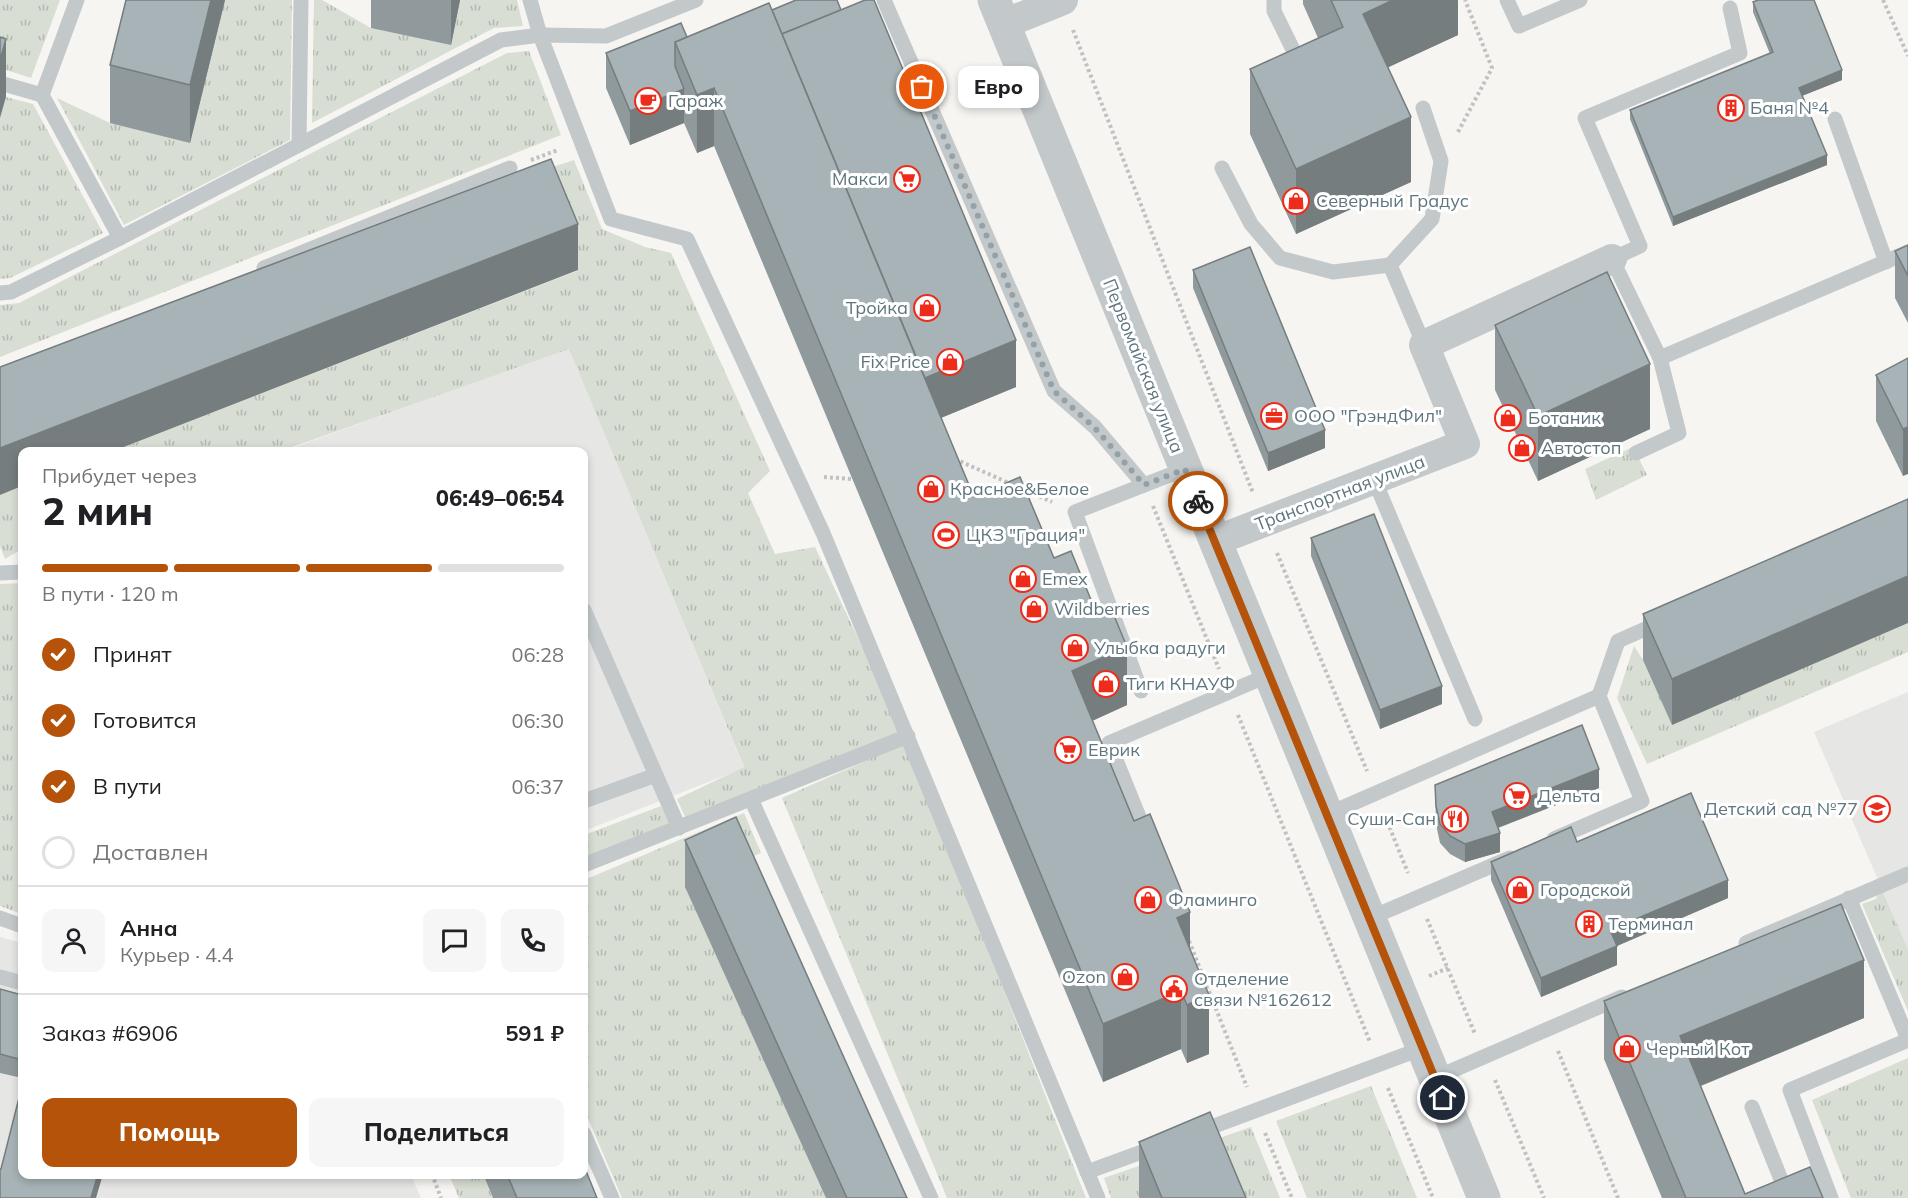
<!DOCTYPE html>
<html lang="ru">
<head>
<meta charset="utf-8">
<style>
	body { margin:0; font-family:Mulish,sans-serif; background:#f6f6f6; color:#202124; height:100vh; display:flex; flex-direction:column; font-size:22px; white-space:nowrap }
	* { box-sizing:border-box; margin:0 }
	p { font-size:20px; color:#757577 }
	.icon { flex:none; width:33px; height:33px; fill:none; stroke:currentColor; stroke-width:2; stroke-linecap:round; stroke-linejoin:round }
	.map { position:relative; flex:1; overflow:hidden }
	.details { position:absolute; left:18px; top:447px; width:570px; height:732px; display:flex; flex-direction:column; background:#fff; border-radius:12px; box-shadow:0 3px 9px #0003 }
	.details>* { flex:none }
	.pin { position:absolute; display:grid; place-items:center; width:51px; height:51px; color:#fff; margin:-26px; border:3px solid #fff; border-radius:50%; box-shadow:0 2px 6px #0007 }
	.courier { position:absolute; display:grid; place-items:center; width:60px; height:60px; margin:-30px; border:4px solid #b45309; border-radius:50%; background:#fff; color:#222; box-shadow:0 2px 8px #0007 }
	.bubble { position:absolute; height:42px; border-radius:12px; background:#fff; box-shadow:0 3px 9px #0003; font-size:20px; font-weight:800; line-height:42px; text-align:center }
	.summary em { font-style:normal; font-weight:800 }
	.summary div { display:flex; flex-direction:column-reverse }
	.summary { display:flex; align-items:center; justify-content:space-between; height:102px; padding:0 24px }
	h1 { font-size:39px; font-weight:800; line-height:45px }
	.bar { display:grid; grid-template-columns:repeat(4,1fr); gap:9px 6px; align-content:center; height:72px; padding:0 24px }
	.bar i { height:8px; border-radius:4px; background:#e0e0e0 }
	.bar .selected { background:#b45309 }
	.bar p { grid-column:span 4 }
	.line { display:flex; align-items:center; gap:15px; padding:0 24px; border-top:2px solid #e0e0e0 }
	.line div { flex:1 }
	.round { display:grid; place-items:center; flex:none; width:63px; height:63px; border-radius:12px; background:#f6f6f6 }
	ol { padding:0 24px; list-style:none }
	li { display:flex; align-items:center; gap:18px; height:66px }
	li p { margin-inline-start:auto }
	li .icon { padding:6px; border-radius:50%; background:#b45309; color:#fff; stroke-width:4 }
	li:last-child { color:#757577 }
	li i { width:33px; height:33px; border:3px solid #e0e0e0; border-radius:50% }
	.primary-button { display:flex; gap:12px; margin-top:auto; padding:12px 24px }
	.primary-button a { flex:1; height:69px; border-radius:12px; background:#b45309; color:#fff; font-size:24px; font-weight:800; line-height:69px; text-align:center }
	.primary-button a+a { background:#f6f6f6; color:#202124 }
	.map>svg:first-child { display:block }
	.built { fill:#e6e7e5 }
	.grass { fill:url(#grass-tufts) }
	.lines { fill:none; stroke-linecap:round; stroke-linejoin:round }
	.path { stroke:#bfc1c3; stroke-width:4; stroke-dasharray:3 3; stroke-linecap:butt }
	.service { stroke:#c3c8ca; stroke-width:15 }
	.minor { stroke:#c3c8ca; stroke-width:30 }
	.tertiary { stroke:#c3c8ca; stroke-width:33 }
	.wall { fill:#909a9d }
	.shaded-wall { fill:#757d7f }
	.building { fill:#a7b3b6; stroke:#757d7f; stroke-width:1.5 }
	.done { stroke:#94a2a7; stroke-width:6; stroke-dasharray:0 10.8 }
	.route { stroke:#b45309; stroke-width:8 }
	.labels { text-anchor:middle; stroke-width:6; stroke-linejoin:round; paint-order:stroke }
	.poi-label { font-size:18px; fill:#5f767f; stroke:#fff; text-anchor:start }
	.street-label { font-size:18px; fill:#5f767f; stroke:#fff }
</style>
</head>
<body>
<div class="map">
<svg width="1908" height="1198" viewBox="0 0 1908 1198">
	<defs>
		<pattern id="grass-tufts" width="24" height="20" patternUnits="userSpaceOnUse" patternTransform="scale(1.5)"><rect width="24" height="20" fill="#d8ded3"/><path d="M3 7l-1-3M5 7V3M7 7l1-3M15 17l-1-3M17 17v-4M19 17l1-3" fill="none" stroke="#b2b9b0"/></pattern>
	</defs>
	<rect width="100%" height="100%" fill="#f6f5f2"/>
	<!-- built -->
	<g class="built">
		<polygon points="569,348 744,768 584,831 584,452 281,452"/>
		<polygon points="1908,692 1908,949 1814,732"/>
		<polygon points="0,937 22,943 22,1174 411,1175 421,1198 0,1198"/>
	</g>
	<!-- grass -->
	<g class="grass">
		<polygon points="0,0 60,0 31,78 0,68"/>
		<polygon points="225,0 292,0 290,140 124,225 57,98 110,123"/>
		<polygon points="314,0 322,0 371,28 460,0 517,0 523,26 494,28 312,123"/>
		<polygon points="529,51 561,135 0,357 0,305 19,303 507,53"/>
		<polygon points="6,97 33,104 103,233 10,278 0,279 0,118"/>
		<polygon points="574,160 602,229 645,247 671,253 770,471 748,493 775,554 815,547 902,731 685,817 677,799 744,767 569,349 281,451 111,452 577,271 534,173"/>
		<polygon points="1633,447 1647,475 1596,500 1585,469"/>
		<polygon points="22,486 22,549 5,559 0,546 0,495"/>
		<polygon points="22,583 22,914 0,906 0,584"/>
		<polygon points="1908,623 1908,652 1647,764 1617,698 1634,646 1643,660"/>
		<polygon points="906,743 1086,1198 947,1198 782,798"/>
		<polygon points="661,806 670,825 584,858 584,835"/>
		<polygon points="744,813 761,853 736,864 826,1198 622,1198 584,1109 584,880"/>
		<polygon points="1880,885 1908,949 1908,1011 1862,904 1876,899"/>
		<polygon points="1908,1058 1908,1198 1851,1198 1812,1100"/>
		<polygon points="1371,1086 1417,1198 1307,1198 1276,1121"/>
		<polygon points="1251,1127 1280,1198 1111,1198 1104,1178"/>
		<polygon points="449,1175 483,1175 493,1198 459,1198"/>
	</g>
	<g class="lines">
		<!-- path -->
		<g class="path">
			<polyline points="1883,0 1908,56"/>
			<polyline points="1073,30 1253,493"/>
			<polyline points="1458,132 1492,68 1465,0"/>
			<polyline points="531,160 558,150"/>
			<polyline points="955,459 1011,484"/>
			<polyline points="824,477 852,479"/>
			<polyline points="1023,489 1052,502"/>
			<polyline points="1153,506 1219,669"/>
			<polyline points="1277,553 1367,771"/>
			<polyline points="1238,715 1370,1042"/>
			<polyline points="1385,816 1408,873"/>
			<polyline points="1427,919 1475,1034"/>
			<polyline points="1189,941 1247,1087"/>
			<polyline points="1429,976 1448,968"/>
			<polyline points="1558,1051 1618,1198"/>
			<polyline points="1495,1080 1544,1198"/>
			<polyline points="1388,1088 1433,1198"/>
			<polyline points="1265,1133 1292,1198"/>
			<polyline points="432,1174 441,1198"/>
		</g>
		<!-- service -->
		<g class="service">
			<polyline points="530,0 540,35 611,219 687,239 823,533 1098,1198"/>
			<polyline points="884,0 1054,391 1095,427 1144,485"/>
			<polyline points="1274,0 1274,11 1302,68"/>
			<polyline points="1507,0 1519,26 1580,0"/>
			<polyline points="1730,8 1740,53 1585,118 1640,246 1612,259 1660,358 1908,252"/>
			<polyline points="0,83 42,95 77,0"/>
			<polyline points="42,95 120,238"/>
			<polyline points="1423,108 1441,161 1432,219 1390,265 1424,345"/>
			<polyline points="1835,119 1886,262"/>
			<polyline points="299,145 301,0"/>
			<polyline points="1222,168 1251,224 1280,258 1333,272 1390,265"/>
			<polyline points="264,268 510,168"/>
			<polyline points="0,293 11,292 120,238 501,40 540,35 606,36 696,0"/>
			<polyline points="1636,453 1679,433 1660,358"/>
			<polyline points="1374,479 1475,719"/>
			<polyline points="0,573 22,572"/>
			<polyline points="584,610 679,828"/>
			<polyline points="1141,691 1075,512 1185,469"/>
			<polyline points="751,799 931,1198"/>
			<polyline points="584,801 656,775"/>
			<polyline points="1328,814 1599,696 1618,641 1661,622"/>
			<polyline points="1146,834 1109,743 1269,675"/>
			<polyline points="1554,839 1642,801 1599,696"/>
			<polyline points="584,865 908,736"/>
			<polyline points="1849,898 1908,1039"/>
			<polyline points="0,918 22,926"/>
			<polyline points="1370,918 1510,858"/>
			<polyline points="1746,943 1908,874"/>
			<polyline points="0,977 22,983"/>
			<polyline points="1435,1078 1622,997"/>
			<polyline points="1752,1107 1784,1187 1794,1191"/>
			<polyline points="1198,1132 1423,1048"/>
			<polyline points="584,1134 612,1198"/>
			<polyline points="1087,1172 1158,1146"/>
			<polyline points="1831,1198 1790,1090 1908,1040"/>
		</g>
		<!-- minor -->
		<g class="minor">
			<polyline points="1004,24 1063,0"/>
			<polyline points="1215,541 1465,444 1424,345 1612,259"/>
		</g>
		<!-- tertiary -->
		<polyline class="tertiary" points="994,0 1484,1198"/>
	</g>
	<!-- wall -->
	<g class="wall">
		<polygon points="126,0 225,0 190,143 110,123 110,65"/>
		<polygon points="371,0 460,0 451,45 371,28"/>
		<polygon points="1303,0 1458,0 1458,35 1388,67 1411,182 1296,234 1250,134 1250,69 1318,38 1303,4"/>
		<polygon points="1753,2 1842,80 1802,96 1827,165 1673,226 1630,119 1630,110 1770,54 1753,12"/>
		<polygon points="772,10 841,10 1016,387 941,418 974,497 1054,558 1127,705 1092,721 1134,821 1190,950 1209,1054 1187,1063 1181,1049 1103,1082 714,146 697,153 684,123 630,145 606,88 606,53 687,37"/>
		<polygon points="1908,245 1908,323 1895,298 1895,251"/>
		<polygon points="1193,270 1325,448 1268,471 1193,288"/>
		<polygon points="1495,325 1650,429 1538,481 1495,390"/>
		<polygon points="1908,358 1903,476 1876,421 1876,375"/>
		<polygon points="1908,499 1672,725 1643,660 1643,614"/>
		<polygon points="1311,538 1442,704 1380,729 1311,556"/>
		<polygon points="1435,785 1599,788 1498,828 1500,852 1465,862 1450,854 1440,843 1436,824"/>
		<polygon points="685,840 907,1198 826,1198 685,887"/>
		<polygon points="1577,842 1728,898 1617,946 1617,965 1541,997 1491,880 1491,862"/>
		<polygon points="0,989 22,995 22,1078 0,1073"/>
		<polygon points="1604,1001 1864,1018 1701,1086 1745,1194 1823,1198 1662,1198 1604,1059"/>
		<polygon points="1139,1142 1246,1198 1139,1198"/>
		<polygon points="483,1174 584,1174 597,1198 493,1198"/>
	</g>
	<!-- shaded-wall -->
	<g class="shaded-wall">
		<polygon points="211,0 225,0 190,143 190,85"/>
		<polygon points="451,0 460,0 451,45"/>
		<polygon points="1393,0 1458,0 1458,35 1363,79 1363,14"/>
		<polygon points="6,39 6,97 0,118 0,60"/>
		<polygon points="1842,70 1842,80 1799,97 1799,88"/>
		<polygon points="714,88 714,146 697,153 697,95"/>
		<polygon points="684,89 684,123 630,145 630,111"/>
		<polygon points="1411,117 1411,182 1296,234 1296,169"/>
		<polygon points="1827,155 1827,165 1673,226 1673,217"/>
		<polygon points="578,224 578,270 111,452 22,452 22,486 0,495 0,448"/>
		<polygon points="1016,340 1016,387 921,426 921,380"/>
		<polygon points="1650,364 1650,429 1538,481 1538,416"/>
		<polygon points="1908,427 1908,474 1903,476 1903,429"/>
		<polygon points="1325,430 1325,448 1268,471 1268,453"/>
		<polygon points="1908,576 1908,623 1672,725 1672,679"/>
		<polygon points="1127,647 1127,705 1072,730 1072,671"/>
		<polygon points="1442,686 1442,704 1380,729 1380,710"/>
		<polygon points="1599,769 1599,788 1492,830 1492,812"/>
		<polygon points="1500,833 1500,852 1465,862 1465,844"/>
		<polygon points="1728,880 1728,898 1612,948 1617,946 1617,965 1541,997 1541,978 1610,930"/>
		<polygon points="1190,912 1190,970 1177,918"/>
		<polygon points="1864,960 1864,1018 1680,1094 1680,1036"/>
		<polygon points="1181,991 1181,1049 1103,1082 1103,1024"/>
		<polygon points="1209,995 1209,1054 1187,1063 1187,1005"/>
		<polygon points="98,1174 103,1174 96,1198 91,1198"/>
	</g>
	<!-- building -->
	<g class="building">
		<polygon points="126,0 211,0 190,85 110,65"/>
		<polygon points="796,0 837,0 841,10 782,34 772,10"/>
		<polygon points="865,0 874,0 1016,340 925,378 782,34"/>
		<polygon points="1331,0 1393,0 1363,14 1411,117 1296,169 1250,69 1343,27"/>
		<polygon points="1758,0 1814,0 1842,70 1799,88 1827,155 1673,217 1630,110 1773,52 1753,2"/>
		<polygon points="769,3 974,497 1020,477 1054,558 1071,551 1096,612 1110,606 1127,647 1072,671 1134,821 1150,814 1190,912 1177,918 1209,995 1187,1005 1181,991 1103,1024 714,88 697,95 675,42"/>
		<polygon points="681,23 687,37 675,42 675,66 684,89 630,111 606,53"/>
		<polygon points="0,37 6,39 0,60"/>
		<polygon points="551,159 578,224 0,448 0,367"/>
		<polygon points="1908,245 1908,276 1895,251"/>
		<polygon points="1250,247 1325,430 1268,453 1193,270"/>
		<polygon points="1607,272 1650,364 1538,416 1495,325"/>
		<polygon points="1908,358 1908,427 1903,429 1876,375"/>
		<polygon points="1908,499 1908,576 1672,679 1643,614"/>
		<polygon points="1374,514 1442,686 1380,710 1311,538"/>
		<polygon points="1582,725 1599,769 1492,812 1500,833 1465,844 1450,836 1440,824 1436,806 1435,785"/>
		<polygon points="1691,793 1728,880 1610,930 1617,946 1541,978 1491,862 1571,827 1577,842"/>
		<polygon points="736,817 907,1198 847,1198 685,840"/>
		<polygon points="1841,904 1864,960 1680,1036 1745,1194 1810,1167 1823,1198 1686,1198 1604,1001"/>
		<polygon points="0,989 22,995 22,1060 0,1054"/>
		<polygon points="22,1086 22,1174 98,1174 91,1198 0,1198 0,1169 1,1169"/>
		<polygon points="1210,1112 1246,1198 1162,1198 1139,1142"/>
		<polygon points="584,1166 597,1198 517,1198 507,1174 584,1174"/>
	</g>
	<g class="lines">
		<!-- done -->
		<polyline class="done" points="922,87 1054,391 1095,428 1144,485 1185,469 1198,501"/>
		<!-- route -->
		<polyline class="route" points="1198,501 1443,1098"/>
	</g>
	<!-- icons -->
	<defs>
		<symbol id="cafe-ring" viewBox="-11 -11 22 22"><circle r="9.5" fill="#fff" stroke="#ed2c1b" stroke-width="1.5"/><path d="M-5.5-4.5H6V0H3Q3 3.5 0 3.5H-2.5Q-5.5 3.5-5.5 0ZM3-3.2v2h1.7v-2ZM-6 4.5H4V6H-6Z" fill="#ed2c1b"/></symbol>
		<symbol id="building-ring" viewBox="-11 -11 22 22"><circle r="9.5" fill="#fff" stroke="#ed2c1b" stroke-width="1.5"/><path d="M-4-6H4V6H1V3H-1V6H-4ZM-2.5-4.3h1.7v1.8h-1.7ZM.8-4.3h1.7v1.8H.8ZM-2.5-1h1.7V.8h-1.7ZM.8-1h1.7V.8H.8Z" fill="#ed2c1b"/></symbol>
		<symbol id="supermarket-ring" viewBox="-11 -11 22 22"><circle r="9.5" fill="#fff" stroke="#ed2c1b" stroke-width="1.5"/><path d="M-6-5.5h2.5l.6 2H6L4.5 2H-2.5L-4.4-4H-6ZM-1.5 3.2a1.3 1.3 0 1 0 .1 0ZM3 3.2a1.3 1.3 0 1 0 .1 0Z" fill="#ed2c1b"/></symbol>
		<symbol id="shop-ring" viewBox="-11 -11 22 22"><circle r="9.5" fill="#fff" stroke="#ed2c1b" stroke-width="1.5"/><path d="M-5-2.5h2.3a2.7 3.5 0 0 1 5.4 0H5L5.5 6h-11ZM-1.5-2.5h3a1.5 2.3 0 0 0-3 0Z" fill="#ed2c1b"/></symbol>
		<symbol id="office-ring" viewBox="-11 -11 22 22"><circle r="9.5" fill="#fff" stroke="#ed2c1b" stroke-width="1.5"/><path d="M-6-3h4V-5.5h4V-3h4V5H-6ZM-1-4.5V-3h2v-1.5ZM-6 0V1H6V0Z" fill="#ed2c1b"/></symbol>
		<symbol id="stadium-ring" viewBox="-11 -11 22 22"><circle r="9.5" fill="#fff" stroke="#ed2c1b" stroke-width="1.5"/><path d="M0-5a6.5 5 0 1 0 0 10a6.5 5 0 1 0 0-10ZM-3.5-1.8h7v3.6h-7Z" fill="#ed2c1b"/></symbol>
		<symbol id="school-ring" viewBox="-11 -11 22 22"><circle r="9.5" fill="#fff" stroke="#ed2c1b" stroke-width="1.5"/><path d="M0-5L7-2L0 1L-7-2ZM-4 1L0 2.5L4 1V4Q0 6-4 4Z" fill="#ed2c1b"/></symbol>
		<symbol id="restaurant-ring" viewBox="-11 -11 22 22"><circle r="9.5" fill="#fff" stroke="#ed2c1b" stroke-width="1.5"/><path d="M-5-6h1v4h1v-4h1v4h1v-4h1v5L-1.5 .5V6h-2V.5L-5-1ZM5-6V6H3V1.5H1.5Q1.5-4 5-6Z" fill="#ed2c1b"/></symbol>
		<symbol id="civic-ring" viewBox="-11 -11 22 22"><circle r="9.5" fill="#fff" stroke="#ed2c1b" stroke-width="1.5"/><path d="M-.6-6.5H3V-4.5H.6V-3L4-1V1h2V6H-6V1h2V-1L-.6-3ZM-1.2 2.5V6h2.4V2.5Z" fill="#ed2c1b"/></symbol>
	</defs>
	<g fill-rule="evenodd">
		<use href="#cafe-ring" x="633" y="86" width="30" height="30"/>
		<use href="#building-ring" x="1716" y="93" width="30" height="30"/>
		<use href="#supermarket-ring" x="892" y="164" width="30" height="30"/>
		<use href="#shop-ring" x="1281" y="186" width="30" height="30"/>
		<use href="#shop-ring" x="912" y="293" width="30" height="30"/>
		<use href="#shop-ring" x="935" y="347" width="30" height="30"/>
		<use href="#office-ring" x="1259" y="401" width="30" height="30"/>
		<use href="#shop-ring" x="1493" y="403" width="30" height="30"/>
		<use href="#shop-ring" x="1507" y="433" width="30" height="30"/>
		<use href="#shop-ring" x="916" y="474" width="30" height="30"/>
		<use href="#stadium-ring" x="931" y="520" width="30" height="30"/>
		<use href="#shop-ring" x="1008" y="564" width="30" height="30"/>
		<use href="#shop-ring" x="1019" y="594" width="30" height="30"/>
		<use href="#shop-ring" x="1060" y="633" width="30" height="30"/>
		<use href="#shop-ring" x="1091" y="669" width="30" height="30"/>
		<use href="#supermarket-ring" x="1053" y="735" width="30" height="30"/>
		<use href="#supermarket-ring" x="1502" y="781" width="30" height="30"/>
		<use href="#school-ring" x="1862" y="794" width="30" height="30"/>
		<use href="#restaurant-ring" x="1440" y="804" width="30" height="30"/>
		<use href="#shop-ring" x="1505" y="875" width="30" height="30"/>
		<use href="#shop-ring" x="1133" y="885" width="30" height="30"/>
		<use href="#building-ring" x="1574" y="909" width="30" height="30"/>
		<use href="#shop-ring" x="1110" y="962" width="30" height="30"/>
		<use href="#civic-ring" x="1159" y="974" width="30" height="30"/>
		<use href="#shop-ring" x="1612" y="1034" width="30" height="30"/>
	</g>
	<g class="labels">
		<!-- poi labels -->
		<g class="poi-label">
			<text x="668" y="107">Гараж</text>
			<text x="1750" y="114">Баня №4</text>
			<text x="888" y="185" text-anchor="end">Макси</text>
			<text x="1316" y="207">Северный Градус</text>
			<text x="908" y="314" text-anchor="end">Тройка</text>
			<text x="930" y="368" text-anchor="end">Fix Price</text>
			<text x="1294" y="422">ООО "ГрэндФил"</text>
			<text x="1528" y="424">Ботаник</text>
			<text x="1541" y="454">Автостоп</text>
			<text x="950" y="495">Красное&amp;Белое</text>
			<text x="966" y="541">ЦКЗ "Грация"</text>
			<text x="1042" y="585">Emex</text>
			<text x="1054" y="615">Wildberries</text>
			<text x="1094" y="654">Улыбка радуги</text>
			<text x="1126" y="690">Тиги КНАУФ</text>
			<text x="1088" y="756">Еврик</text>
			<text x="1537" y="802">Дельта</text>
			<text x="1858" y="815" text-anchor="end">Детский сад №77</text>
			<text x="1436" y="825" text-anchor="end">Суши-Сан</text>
			<text x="1540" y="896">Городской</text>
			<text x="1168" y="906">Фламинго</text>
			<text x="1608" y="930">Терминал</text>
			<text x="1106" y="983" text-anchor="end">Ozon</text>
			<text x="1194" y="985">Отделение<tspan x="1194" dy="21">связи №162612</tspan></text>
			<text x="1646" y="1055">Черный Кот</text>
		</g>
		<!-- street labels -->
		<g class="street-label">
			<text transform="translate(1143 366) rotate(68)" y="6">Первомайская улица</text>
			<text transform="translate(1340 493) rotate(-21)" y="6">Транспортная улица</text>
		</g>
	</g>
</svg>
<div class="pin" style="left:922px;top:87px;background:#ea580c"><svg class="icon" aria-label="bag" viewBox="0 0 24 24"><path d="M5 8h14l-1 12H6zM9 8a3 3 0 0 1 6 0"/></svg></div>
<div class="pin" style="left:1443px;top:1098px;background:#1f2937"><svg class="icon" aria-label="home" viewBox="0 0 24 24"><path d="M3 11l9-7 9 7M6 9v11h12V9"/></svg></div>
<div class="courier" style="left:1198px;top:501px"><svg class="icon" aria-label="bike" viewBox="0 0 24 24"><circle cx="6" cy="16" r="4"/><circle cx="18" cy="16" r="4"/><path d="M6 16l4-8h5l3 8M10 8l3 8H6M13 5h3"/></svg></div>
<div class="bubble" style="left:958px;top:66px;width:81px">Евро</div>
<section class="details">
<div class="summary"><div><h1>2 мин</h1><p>Прибудет через</p></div><em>06:49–06:54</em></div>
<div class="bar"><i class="selected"></i><i class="selected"></i><i class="selected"></i><i></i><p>В пути · 120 m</p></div>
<ol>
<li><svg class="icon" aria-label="check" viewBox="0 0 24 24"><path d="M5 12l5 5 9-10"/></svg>Принят<p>06:28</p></li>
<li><svg class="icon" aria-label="check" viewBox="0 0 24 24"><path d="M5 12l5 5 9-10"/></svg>Готовится<p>06:30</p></li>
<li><svg class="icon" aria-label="check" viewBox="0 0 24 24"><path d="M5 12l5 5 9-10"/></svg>В пути<p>06:37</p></li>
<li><i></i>Доставлен</li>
</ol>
<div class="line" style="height:108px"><a class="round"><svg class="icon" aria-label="person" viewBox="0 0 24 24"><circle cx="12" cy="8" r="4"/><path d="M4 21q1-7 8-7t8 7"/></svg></a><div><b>Анна</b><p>Курьер · 4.4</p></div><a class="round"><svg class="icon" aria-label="chat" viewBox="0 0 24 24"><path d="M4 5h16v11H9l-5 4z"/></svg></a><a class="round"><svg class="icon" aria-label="phone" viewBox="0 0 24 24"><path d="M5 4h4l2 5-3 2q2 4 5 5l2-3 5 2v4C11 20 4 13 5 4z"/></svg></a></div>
<div class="line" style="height:78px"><div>Заказ #6906</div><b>591 ₽</b></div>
<div class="primary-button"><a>Помощь</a><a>Поделиться</a></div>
</section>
</div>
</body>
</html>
